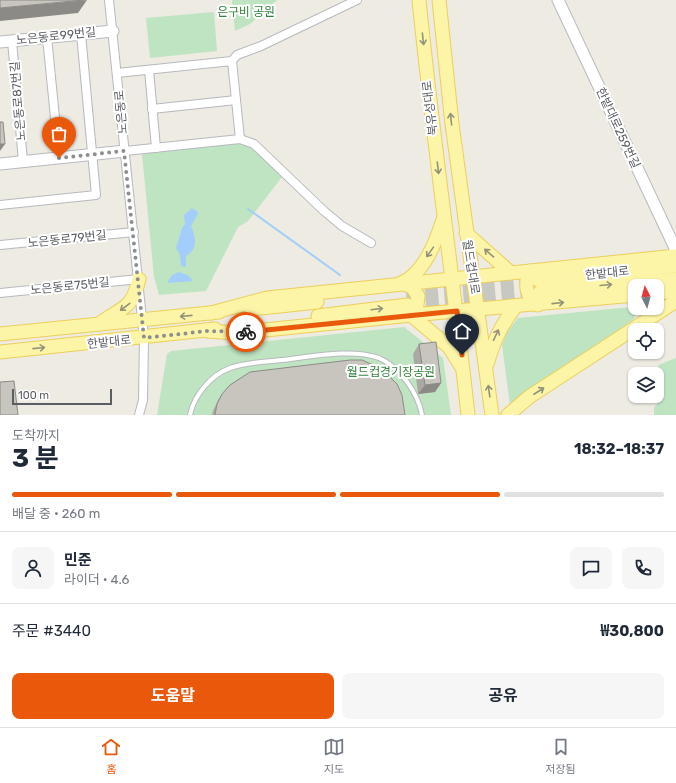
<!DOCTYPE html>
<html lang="ko">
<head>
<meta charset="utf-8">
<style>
	body { margin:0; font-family:Rubik,"Noto Sans KR",sans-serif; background:#f6f6f7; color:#1f2937; height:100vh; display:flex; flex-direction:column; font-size:15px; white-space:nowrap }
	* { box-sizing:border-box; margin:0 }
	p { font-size:13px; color:#747a83 }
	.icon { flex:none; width:22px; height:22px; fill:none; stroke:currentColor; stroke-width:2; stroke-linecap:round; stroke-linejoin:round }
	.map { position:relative; height:415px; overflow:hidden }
	.panel { display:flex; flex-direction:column; background:#fff; flex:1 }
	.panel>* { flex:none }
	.needle { width:26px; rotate:354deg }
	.tools { position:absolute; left:628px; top:279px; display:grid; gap:8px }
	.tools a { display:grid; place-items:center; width:36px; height:36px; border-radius:8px; background:#fff; box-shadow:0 1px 3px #0004; font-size:20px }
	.scale { position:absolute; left:12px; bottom:10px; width:100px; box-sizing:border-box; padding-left:4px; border:2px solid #5a5d62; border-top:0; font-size:11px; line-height:14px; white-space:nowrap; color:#5a5d62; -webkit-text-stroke:3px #fff; paint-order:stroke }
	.pin { position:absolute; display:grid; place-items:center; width:34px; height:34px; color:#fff; margin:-41px -17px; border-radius:50% 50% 50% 0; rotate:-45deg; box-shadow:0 0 4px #0007 }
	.pin .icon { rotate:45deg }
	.courier { position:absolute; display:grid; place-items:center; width:40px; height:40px; margin:-20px; border:3px solid #ea580c; border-radius:50%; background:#fff; color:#222; box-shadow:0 1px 5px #0007 }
	.head em { font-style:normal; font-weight:700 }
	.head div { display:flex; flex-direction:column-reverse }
	.head { display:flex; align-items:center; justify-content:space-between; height:68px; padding:0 12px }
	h1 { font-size:26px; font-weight:700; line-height:30px }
	.bar { display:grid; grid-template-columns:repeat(4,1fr); gap:6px 4px; align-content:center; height:48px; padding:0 12px }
	.bar i { height:5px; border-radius:3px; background:#e0e1e3 }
	.bar .active { background:#ea580c }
	.bar p { grid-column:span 4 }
	.line { display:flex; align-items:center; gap:10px; padding:0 12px; border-top:1px solid #e0e1e3 }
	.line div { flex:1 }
	.round { display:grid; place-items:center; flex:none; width:42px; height:42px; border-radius:8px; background:#f6f6f7 }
	.button { display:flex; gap:8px; margin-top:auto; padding:8px 12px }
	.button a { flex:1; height:46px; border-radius:8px; background:#ea580c; color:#fff; font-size:16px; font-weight:700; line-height:46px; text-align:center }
	.button a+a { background:#f6f6f7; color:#1f2937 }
	.tabs { display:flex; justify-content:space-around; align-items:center; height:56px; border-top:1px solid #e0e1e3; background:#fff; font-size:11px; color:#747a83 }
	.tabs a { display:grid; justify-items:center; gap:2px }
	.tabs .active { color:#ea580c }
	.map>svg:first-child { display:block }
	.green { fill:#bfe4c2 }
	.water { fill:#a3cefc }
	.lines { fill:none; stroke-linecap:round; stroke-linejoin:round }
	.stream { stroke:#a3cefc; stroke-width:2 }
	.primary-tunnel { stroke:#c8c8c2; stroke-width:13; stroke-dasharray:13 6; stroke-linecap:butt }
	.lane-casing { stroke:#b7b9be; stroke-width:6 }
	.street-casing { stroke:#b7b9be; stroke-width:10 }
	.secondary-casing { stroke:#b8bac0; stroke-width:13 }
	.primary-casing { stroke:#eccf5b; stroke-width:15 }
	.lane { stroke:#fff; stroke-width:4 }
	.street { stroke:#fff; stroke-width:8 }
	.secondary { stroke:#fff; stroke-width:11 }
	.primary { stroke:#fcf5a7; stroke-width:13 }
	.wall { fill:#aca9a4 }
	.shaded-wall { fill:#8c8a86 }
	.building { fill:#c8c5bf; stroke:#8c8a86 }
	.oneway { stroke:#93927a }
	.done { stroke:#8d8f8f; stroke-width:4; stroke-dasharray:0 7.2 }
	.route { stroke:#ea580c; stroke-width:5 }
	.labels { text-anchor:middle; stroke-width:4; stroke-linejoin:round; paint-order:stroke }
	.park-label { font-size:12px; fill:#388441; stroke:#fff }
	.street-label { font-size:12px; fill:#5a5d62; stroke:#fff }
</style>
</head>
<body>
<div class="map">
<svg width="676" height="415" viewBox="0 0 676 415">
	<rect width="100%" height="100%" fill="#edebe2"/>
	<!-- green -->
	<g class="green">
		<polygon points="232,0 277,0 250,24 235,31"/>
		<polygon points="214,12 217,51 150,58 146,18"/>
		<path d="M 236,141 C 262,150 266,156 282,177 L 248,221 L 238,227 L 206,291 L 159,295 L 154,277 L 142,154 Z"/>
		<polygon points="631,307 636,314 633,320 510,405 502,345 507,332 518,318"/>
		<polygon points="404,327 443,358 451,415 157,415 167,354 171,351"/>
		<polygon points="676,358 676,415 654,415 654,408 663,396 658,365"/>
	</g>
	<!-- water -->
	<g class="water">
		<path d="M 192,208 L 197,211 L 198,214 L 191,226 C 196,238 198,249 186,256 L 186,267 L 181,266 L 180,255 L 176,248 L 182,228 L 185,224 L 184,215 Z"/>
		<polygon points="179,272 188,275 193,281 167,283 172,275"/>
	</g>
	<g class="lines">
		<!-- stream -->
		<polyline class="stream" points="248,209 340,275"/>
		<!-- primary-tunnel -->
		<g class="primary-tunnel">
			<polyline points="406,293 538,280"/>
			<polyline points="407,305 539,292"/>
		</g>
		<defs>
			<path id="lane" d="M 190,415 C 194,395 211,375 230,368 C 247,362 265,362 282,360 C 310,357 352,348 379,358 C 400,367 418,393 422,415"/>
			<g id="street">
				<polyline points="109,0 144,338 143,400 139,415"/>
				<polyline points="47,37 59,158"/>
				<polyline points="12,41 23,161"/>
				<polyline points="232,61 237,55 261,46 357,0"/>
				<polyline points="149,70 156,148"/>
				<polyline points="117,73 232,61 240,139"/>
				<polyline points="152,109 236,100"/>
				<polyline points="125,151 240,139 254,144 324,211 342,226 371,243"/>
				<polyline points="0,205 96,195 81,34"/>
				<polyline points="0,245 134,232"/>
				<polyline points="0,293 139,279"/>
			</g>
			<g id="secondary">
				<polyline points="558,0 675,248 674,256"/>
				<polyline points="0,42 113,31"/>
				<polyline points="0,164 125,151"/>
			</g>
			<g id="primary">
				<path d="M 419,0 C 433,139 453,277 468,415"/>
				<polyline points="439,0 452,124 492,415"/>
				<polyline points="466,233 511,273"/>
				<path d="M 530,271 C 524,284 526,297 538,305"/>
				<polyline points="538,280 676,266"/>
				<path d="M 401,283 C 424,274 436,241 443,220"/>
				<polyline points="404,284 412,287 418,296 417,305 411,315 449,347 461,366"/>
				<polyline points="540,292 676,279"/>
				<polyline points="657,293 676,291"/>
				<polyline points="251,309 317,302"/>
				<polyline points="211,313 267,298 676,256"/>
				<polyline points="318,316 407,305"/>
				<path d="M 99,324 C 121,307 132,311 139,279"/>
				<polyline points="207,331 236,333 411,315 635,295"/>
				<polyline points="0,334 219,312"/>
				<polyline points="0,352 215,329"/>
				<path d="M 487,364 C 494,341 500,327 515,307"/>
				<polyline points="508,415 529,397 676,301"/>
			</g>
		</defs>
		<!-- lane casing -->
		<use href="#lane" class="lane-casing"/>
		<!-- street casing -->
		<use href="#street" class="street-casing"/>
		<!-- secondary casing -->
		<use href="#secondary" class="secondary-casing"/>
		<!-- primary casing -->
		<use href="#primary" class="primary-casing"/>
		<!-- lane -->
		<use href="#lane" class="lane"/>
		<!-- street -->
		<use href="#street" class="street"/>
		<!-- secondary -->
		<use href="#secondary" class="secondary"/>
		<!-- primary -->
		<use href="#primary" class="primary"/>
	</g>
	<!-- wall -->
	<g class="wall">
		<polygon points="419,344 441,383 435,392 418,394 413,354"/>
		<polygon points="222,394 405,415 212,415 213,411 218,400"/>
	</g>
	<!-- shaded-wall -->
	<g class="shaded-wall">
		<polygon points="87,0 78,13 0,21 0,8"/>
		<polygon points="0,144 5,144 0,151"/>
		<polygon points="441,383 435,392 418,394 425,385"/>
	</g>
	<!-- building -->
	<g class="building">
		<polygon points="0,0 84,0 0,8"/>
		<polygon points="0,122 3,122 5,144 0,144"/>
		<polygon points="436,342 441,383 425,385 419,344"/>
		<polygon points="350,360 362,360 382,369 397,384 402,395 405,415 215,415 217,404 222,394 230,385 250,372"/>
		<polygon points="14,381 18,415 0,415 0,382"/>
	</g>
	<!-- one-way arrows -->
	<defs><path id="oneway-shaft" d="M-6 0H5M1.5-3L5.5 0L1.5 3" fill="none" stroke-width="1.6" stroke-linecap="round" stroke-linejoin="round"/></defs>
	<g class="oneway">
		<use href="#oneway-shaft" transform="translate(423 39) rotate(84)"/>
		<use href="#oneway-shaft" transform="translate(451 119) rotate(-96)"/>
		<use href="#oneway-shaft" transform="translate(438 168) rotate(83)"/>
		<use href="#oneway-shaft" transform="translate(430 252) rotate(125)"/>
		<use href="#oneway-shaft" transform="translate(489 253) rotate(-139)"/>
		<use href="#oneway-shaft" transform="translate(606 285) rotate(-5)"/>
		<use href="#oneway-shaft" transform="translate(558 303) rotate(-6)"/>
		<use href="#oneway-shaft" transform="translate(125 307) rotate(143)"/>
		<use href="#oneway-shaft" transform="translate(377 309) rotate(-7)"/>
		<use href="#oneway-shaft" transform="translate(186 316) rotate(174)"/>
		<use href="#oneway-shaft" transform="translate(496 335) rotate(-65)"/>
		<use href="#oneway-shaft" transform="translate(39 348) rotate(-6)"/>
		<use href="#oneway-shaft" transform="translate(489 391) rotate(-98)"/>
		<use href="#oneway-shaft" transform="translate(539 391) rotate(-33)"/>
	</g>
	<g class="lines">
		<!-- done -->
		<polyline class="done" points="59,158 124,151 144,338 207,331 246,332"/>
		<!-- route -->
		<polyline class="route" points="246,332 457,311 462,355"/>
	</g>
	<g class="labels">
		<!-- park labels -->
		<g class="park-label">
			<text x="246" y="16">은구비 공원</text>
			<text x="391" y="376">월드컵경기장공원</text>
		</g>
		<!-- street labels -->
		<g class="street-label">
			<text transform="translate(56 36) rotate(-6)" y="4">노은동로99번길</text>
			<text transform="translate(18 101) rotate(-95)" y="4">노은동로87번길</text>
			<text transform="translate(430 108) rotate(-97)" y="4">북유성대로</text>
			<text transform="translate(121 112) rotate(-95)" y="4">노은동로</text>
			<text transform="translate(618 128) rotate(65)" y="4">한밭대로259번길</text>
			<text transform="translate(67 239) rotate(-6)" y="4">노은동로79번길</text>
			<text transform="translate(471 267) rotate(81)" y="4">월드컵대로</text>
			<text transform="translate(607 273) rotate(-6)" y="4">한밭대로</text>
			<text transform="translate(70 286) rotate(-6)" y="4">노은동로75번길</text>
			<text transform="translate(109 342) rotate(-6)" y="4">한밭대로</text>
		</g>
	</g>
</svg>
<div class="tools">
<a><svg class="needle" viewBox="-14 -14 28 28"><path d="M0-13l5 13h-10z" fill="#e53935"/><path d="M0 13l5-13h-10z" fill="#747a83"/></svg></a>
<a><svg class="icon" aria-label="locate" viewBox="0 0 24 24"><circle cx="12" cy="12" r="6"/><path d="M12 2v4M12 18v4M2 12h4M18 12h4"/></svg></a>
<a><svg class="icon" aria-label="layers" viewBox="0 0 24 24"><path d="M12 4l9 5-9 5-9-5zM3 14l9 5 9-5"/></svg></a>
</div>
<div class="scale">100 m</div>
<div class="pin" style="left:59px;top:158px;background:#ea580c"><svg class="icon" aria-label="bag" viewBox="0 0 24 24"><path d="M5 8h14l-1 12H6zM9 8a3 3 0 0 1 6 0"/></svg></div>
<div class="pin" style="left:462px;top:355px;background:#1f2937"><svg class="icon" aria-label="home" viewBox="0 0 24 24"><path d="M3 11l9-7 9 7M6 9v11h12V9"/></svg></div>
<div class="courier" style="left:246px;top:332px"><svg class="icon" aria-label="bike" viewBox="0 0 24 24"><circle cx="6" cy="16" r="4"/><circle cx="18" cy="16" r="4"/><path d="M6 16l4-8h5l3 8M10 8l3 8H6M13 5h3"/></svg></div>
</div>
<section class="panel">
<div class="head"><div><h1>3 분</h1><p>도착까지</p></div><em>18:32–18:37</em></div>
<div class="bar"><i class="active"></i><i class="active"></i><i class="active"></i><i></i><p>배달 중 · 260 m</p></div>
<div class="line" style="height:72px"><a class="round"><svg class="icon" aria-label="person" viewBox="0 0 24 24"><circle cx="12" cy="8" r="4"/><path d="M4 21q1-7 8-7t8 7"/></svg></a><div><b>민준</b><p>라이더 · 4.6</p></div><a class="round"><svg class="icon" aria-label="chat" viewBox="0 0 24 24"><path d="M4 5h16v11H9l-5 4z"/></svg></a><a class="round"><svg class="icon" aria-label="phone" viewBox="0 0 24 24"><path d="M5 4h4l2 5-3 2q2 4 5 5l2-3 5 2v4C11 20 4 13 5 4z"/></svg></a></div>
<div class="line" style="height:52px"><div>주문 #3440</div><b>₩30,800</b></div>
<div class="button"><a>도움말</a><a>공유</a></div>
</section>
<nav class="tabs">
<a class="active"><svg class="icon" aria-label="home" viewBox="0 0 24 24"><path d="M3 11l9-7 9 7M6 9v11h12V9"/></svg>홈</a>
<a><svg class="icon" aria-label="map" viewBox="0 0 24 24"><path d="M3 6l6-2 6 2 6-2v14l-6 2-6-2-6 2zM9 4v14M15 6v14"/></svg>지도</a>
<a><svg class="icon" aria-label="saved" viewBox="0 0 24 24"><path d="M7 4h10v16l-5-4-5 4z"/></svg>저장됨</a>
</nav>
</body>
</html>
